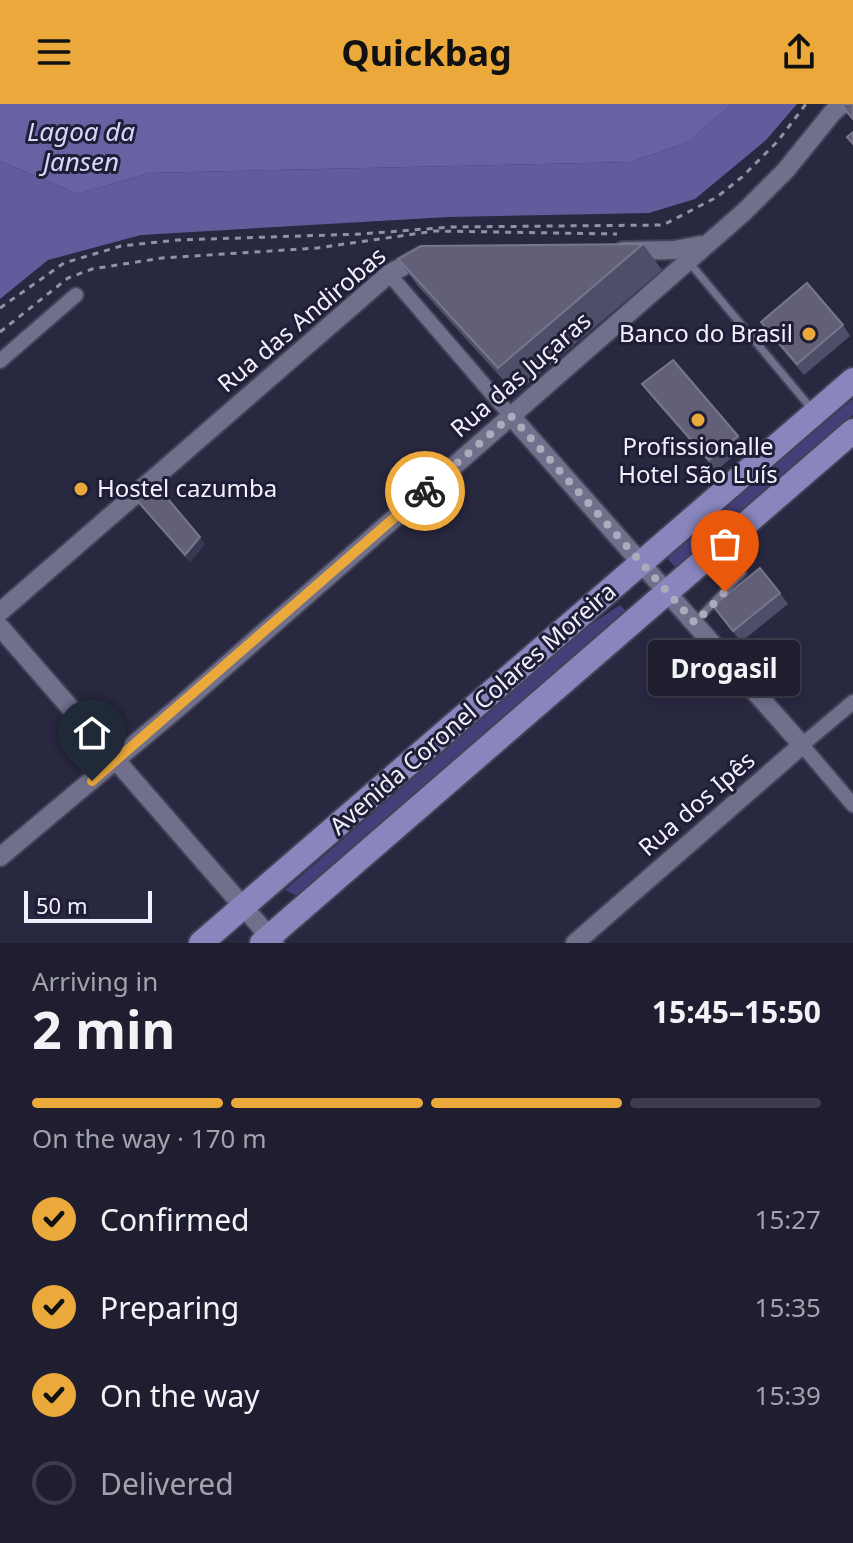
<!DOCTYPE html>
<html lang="en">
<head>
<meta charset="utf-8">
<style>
	body { margin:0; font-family:"Noto Sans",sans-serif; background:#2c2b3d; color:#f1f3f6; height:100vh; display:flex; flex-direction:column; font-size:30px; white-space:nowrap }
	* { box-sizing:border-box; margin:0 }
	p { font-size:26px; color:#a1a2ab }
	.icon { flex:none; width:44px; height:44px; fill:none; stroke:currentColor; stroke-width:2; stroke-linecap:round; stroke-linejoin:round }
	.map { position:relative; height:839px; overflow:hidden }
	.drawer { display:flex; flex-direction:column; background:#1f1e31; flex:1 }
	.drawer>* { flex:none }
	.scale { position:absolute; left:24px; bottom:20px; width:128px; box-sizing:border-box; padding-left:8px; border:4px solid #f1f1fe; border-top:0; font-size:22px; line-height:28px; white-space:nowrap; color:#f1f1fe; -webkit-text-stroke:6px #201e36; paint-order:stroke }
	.pin { position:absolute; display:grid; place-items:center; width:68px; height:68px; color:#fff; margin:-82px -34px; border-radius:50% 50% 50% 0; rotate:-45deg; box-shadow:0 0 8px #0007 }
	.pin .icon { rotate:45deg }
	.courier { position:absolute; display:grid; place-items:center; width:80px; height:80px; margin:-40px; border:6px solid #eca93b; border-radius:50%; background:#fff; color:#222; box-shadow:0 2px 10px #0007 }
	.bubble { position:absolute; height:56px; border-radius:8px; background:#1f1e31; box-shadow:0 4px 12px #0003,0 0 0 2px #3c3c4d; font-size:26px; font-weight:700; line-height:56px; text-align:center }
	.head em { font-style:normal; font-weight:700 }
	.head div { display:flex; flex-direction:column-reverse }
	.head { display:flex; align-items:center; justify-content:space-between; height:136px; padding:0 32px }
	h1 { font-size:52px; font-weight:700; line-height:60px }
	.bar { display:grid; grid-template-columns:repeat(4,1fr); gap:12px 8px; align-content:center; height:96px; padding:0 32px }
	.bar i { height:10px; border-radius:6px; background:#3c3c4d }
	.bar .current { background:#eca93b }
	.bar p { grid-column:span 4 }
	ol { padding:0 32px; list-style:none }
	li { display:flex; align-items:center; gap:24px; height:88px }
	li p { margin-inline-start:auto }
	li .icon { padding:8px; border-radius:50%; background:#eca93b; color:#111; stroke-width:4 }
	li:last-child { color:#a1a2ab }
	li i { width:44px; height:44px; border:4px solid #3c3c4d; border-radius:50% }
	header { display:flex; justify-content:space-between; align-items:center; height:104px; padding:0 32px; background:#eca93b; color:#111; font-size:36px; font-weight:700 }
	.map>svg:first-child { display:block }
	.green { fill:#443f79 }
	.forest { fill:#615d9d }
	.water { fill:#6662a3 }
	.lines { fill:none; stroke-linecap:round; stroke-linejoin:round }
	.service-casing { stroke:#434256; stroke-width:11 }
	.minor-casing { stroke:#434256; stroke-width:18 }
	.tertiary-casing { stroke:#434256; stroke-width:22 }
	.primary-casing { stroke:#434256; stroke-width:28 }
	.path { stroke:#9392a5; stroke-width:3; stroke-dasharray:6 6; stroke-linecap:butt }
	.service { stroke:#70708d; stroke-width:7 }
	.minor { stroke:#70708d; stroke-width:14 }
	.tertiary { stroke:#70708d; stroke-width:18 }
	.primary { stroke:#8886bd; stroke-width:24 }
	.wall { fill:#4f4e68 }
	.shaded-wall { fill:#393852 }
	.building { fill:#616078; stroke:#77768d; stroke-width:2 }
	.done { stroke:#ababbc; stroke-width:8; stroke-dasharray:0 14.4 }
	.route { stroke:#eca93b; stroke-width:10 }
	.poi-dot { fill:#eca93b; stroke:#201e36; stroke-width:3 }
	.labels { text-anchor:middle; stroke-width:6; stroke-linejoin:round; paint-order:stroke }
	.street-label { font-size:24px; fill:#f1f1fe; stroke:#201e36 }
	.poi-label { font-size:24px; fill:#f1f1fe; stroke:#201e36; text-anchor:end }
	.water-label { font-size:26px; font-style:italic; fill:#d7d7fd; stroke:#201e36 }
</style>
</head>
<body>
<header><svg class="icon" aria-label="menu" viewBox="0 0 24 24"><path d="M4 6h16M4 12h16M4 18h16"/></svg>Quickbag<svg class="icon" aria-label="share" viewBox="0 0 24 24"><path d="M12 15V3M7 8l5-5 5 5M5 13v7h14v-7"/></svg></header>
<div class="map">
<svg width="853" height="839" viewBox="0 0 853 839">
	<rect width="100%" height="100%" fill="#292841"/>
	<!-- green -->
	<g class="green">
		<polygon points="853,295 853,311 676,464 666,453"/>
		<polygon points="620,501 627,508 297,792 285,786 581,527"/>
	</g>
	<!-- forest -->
	<polygon class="forest" points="732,0 797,0 766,36 695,95 649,109 448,113 141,131 48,156 0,195 0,57 78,90 149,69 631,58 688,38"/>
	<!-- water -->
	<polygon class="water" points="0,0 732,0 688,38 631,58 149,69 78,90 0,57"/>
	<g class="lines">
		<defs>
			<g id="service">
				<polyline points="688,157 811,304"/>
				<polyline points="695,518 742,469 724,444"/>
			</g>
			<g id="minor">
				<polyline points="389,170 511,312"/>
				<polyline points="0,257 76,191"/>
				<polyline points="853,598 802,641 853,701"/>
			</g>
			<g id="tertiary">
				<polyline points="623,147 674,146 701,141"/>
				<polyline points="511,312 802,641 575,839"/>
				<polyline points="0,508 389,170 422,152"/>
				<polyline points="0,523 275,839"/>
				<polyline points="0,753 180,602 744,108 786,66 832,9 842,0"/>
			</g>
			<g id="primary">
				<polyline points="201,839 853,276"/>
				<polyline points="262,839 853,327"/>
			</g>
		</defs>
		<!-- service casing -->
		<use href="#service" class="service-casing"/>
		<!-- minor casing -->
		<use href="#minor" class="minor-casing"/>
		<!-- tertiary casing -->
		<use href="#tertiary" class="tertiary-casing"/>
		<!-- primary casing -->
		<use href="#primary" class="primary-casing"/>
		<!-- path -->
		<g class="path">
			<polyline points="0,204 64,159 121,142 178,136 361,130 451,123 663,121 717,93 742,73 777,38 806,0"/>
			<polyline points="0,228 68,174 92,165 162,154 317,144 435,127 617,130"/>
		</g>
		<!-- service -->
		<use href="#service" class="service"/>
		<!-- minor -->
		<use href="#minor" class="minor"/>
		<!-- tertiary -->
		<use href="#tertiary" class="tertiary"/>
		<!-- primary -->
		<use href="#primary" class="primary"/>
	</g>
	<!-- wall -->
	<g class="wall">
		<polygon points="643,140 662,166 516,290 417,181 398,155"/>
		<polygon points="761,218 843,221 850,232 804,271 768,229"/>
		<polygon points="642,280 738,332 745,342 716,367 650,291"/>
		<polygon points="134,393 205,440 190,458 139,400"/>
		<polygon points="780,489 788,500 741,538 713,502"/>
	</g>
	<!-- shaded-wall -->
	<polygon class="shaded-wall" points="200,433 205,440 190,458 185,451"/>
	<!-- building -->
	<g class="building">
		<polygon points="844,0 853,0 853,15 842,2"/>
		<polygon points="853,28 853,40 847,33"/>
		<polygon points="643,140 498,264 398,155 421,142"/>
		<polygon points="807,179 843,221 797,260 761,218"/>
		<polygon points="673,256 738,332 709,356 642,280"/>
		<polygon points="152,376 200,433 185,451 134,393"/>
		<polygon points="760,464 780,489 733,527 713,502"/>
	</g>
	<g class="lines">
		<!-- done -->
		<polyline class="done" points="425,387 511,312 695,519 725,488"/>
		<!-- route -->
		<polyline class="route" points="92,677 425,387"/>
	</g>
	<!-- markers -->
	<g class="poi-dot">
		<circle cx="809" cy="230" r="8"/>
		<circle cx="698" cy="316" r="8"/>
		<circle cx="81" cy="385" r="8"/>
	</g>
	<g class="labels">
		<!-- street labels -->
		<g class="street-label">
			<text transform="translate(302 216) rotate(-40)" y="8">Rua das Andirobas</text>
			<text transform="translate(521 271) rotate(-41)" y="8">Rua das Juçaras</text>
			<text transform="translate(473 605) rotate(-41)" y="8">Avenida Coronel Colares Moreira</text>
			<text transform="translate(697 700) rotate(-41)" y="8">Rua dos Ipês</text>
		</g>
		<!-- poi labels -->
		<g class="poi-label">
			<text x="793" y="238">Banco do Brasil</text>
			<text x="698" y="351" text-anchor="middle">Profissionalle<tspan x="698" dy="28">Hotel São Luís</tspan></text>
			<text x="97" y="393" text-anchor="start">Hostel cazumba</text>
		</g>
		<!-- water labels -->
		<g class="water-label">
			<text x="81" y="37">Lagoa da<tspan x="81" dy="30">Jansen</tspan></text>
		</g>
	</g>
</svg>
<div class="scale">50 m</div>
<div class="pin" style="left:725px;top:488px;background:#ea580c"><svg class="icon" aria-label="bag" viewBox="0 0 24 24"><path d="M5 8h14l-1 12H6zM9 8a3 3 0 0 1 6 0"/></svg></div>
<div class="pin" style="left:92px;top:677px;background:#1f2937"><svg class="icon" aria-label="home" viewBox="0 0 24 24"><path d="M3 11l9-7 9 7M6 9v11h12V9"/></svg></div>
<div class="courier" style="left:425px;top:387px"><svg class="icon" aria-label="bike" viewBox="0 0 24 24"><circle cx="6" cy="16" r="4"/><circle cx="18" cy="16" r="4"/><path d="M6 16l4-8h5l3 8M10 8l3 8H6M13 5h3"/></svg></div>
<div class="bubble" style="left:648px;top:536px;width:152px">Drogasil</div>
</div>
<section class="drawer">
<div class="head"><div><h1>2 min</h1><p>Arriving in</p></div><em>15:45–15:50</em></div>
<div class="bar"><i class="current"></i><i class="current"></i><i class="current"></i><i></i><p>On the way · 170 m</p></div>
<ol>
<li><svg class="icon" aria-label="check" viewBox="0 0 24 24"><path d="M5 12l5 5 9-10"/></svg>Confirmed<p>15:27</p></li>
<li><svg class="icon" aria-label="check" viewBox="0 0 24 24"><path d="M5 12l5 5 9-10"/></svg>Preparing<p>15:35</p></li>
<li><svg class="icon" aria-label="check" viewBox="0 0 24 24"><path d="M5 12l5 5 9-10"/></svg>On the way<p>15:39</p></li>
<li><i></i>Delivered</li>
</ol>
</section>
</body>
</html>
